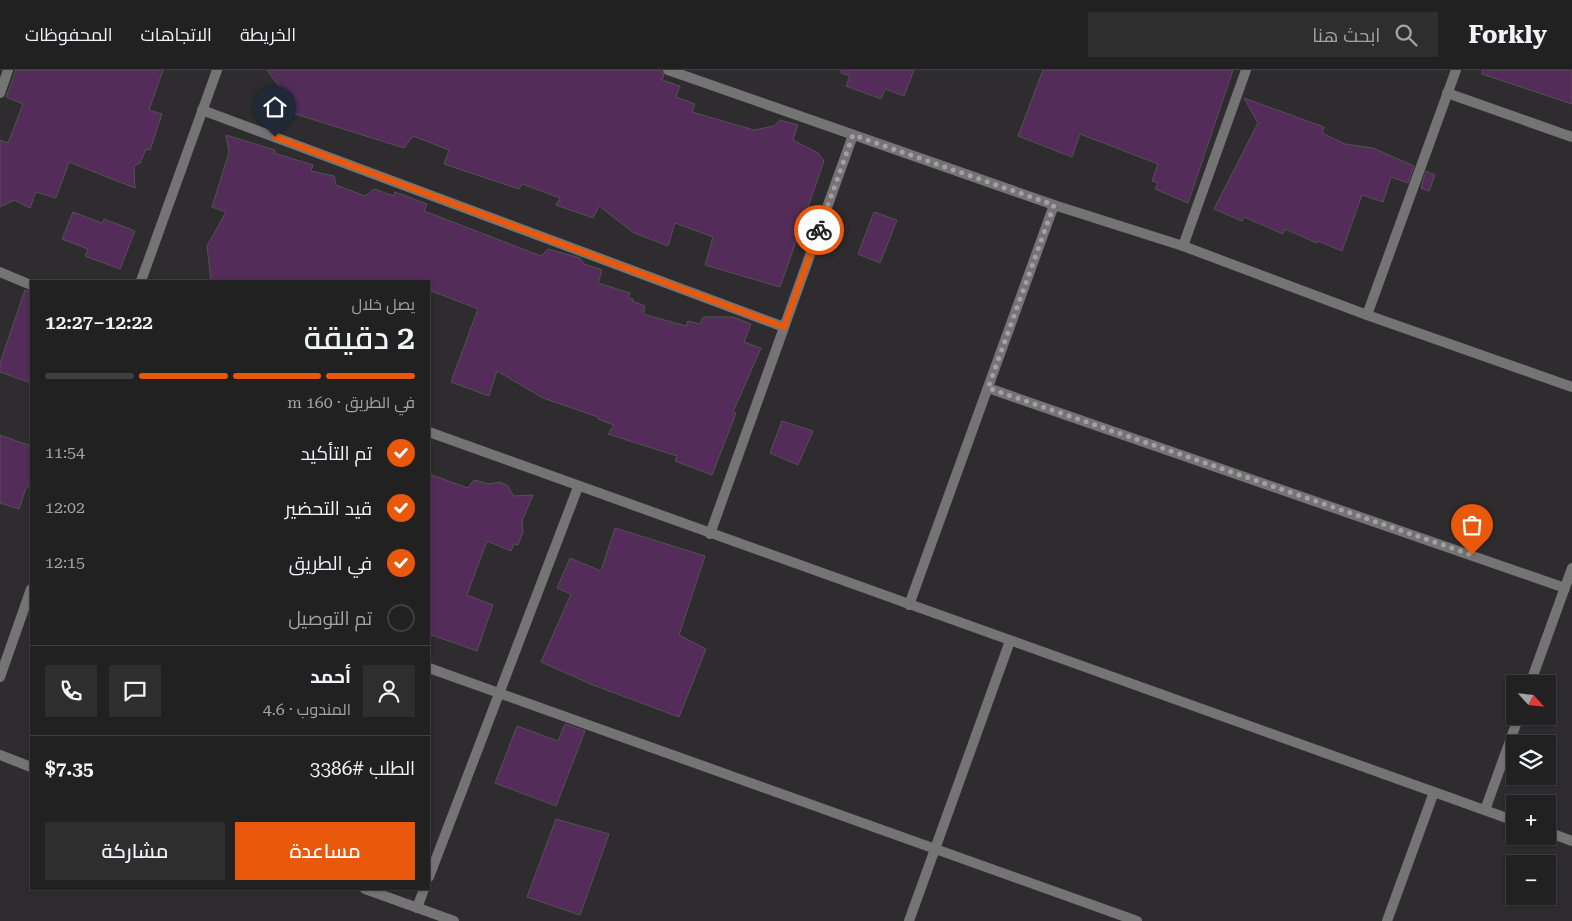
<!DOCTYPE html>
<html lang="ar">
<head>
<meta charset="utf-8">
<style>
	body { margin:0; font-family:"Roboto Serif",Cairo,serif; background:#2e2e2f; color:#f1f3f6; direction:rtl; height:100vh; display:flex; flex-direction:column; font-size:19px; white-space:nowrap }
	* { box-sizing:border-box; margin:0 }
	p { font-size:16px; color:#a2a3a5 }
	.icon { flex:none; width:28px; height:28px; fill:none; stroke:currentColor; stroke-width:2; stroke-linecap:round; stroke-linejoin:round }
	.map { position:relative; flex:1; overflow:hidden; direction:ltr }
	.drawer { position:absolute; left:30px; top:210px; width:400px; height:610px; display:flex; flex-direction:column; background:#222122; border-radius:0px; box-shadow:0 1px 4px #0004,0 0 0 1px #3f3e40; direction:rtl }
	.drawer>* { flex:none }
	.needle { width:32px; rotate:117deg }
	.controls { position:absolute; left:1506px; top:605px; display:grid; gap:10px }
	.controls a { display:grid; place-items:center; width:50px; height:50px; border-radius:0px; background:#222122; box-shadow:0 1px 4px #0004,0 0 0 1px #3f3e40; font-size:25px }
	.pin { position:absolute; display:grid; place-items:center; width:42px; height:42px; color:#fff; margin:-51px -21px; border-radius:50% 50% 50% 0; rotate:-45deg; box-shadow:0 0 5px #0007 }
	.pin .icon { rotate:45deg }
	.courier { position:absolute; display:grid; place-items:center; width:50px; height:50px; margin:-25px; border:4px solid #ea580c; border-radius:50%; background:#fff; color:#222; box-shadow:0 1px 6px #0007 }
	.head em { font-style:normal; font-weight:600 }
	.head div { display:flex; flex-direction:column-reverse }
	.head { display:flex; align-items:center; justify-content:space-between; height:85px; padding:0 15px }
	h1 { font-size:32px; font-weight:600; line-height:38px }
	.bar { display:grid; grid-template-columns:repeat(4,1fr); gap:8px 5px; align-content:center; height:60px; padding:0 15px }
	.bar i { height:6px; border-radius:4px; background:#3f3e40 }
	.bar .on { background:#ea580c }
	.bar p { grid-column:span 4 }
	.line { display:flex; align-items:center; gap:12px; padding:0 15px; border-top:1px solid #3f3e40 }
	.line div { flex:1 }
	.round { display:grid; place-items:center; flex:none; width:52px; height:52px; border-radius:0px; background:#2e2e2f }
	ol { padding:0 15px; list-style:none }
	li { display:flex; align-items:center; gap:15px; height:55px }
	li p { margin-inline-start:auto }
	li .icon { padding:5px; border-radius:50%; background:#ea580c; color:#fff; stroke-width:4 }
	li:last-child { color:#a2a3a5 }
	li i { width:28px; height:28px; border:2px solid #3f3e40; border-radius:50% }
	.button { display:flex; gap:10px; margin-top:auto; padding:10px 15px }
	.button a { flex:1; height:58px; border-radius:0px; background:#ea580c; color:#fff; font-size:20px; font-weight:600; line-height:58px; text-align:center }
	.button a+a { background:#2e2e2f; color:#f1f3f6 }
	header { display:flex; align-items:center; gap:30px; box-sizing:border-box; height:70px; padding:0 25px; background:#222122; border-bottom:1px solid #3f3e40 }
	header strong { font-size:24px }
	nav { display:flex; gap:28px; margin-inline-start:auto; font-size:18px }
	.search { width:350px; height:45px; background:#2e2e2f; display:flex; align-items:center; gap:12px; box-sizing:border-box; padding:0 18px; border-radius:0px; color:#a2a3a5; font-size:19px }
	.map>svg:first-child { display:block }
	.building { fill:#542c59; stroke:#535153 }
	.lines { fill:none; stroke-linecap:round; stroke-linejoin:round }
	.minor { stroke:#757475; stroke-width:10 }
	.done { stroke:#a2a0a2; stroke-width:5; stroke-dasharray:0 9 }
	.route { stroke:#ea580c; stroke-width:6 }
</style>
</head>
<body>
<header>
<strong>Forkly</strong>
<div class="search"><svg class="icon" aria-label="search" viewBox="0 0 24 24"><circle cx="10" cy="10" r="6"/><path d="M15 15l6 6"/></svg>ابحث هنا</div>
<nav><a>الخريطة</a><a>الاتجاهات</a><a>المحفوظات</a></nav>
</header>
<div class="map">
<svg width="1572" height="851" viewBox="0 0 1572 851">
	<rect width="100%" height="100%" fill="#2e2c2e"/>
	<!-- building -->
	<g class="building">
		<polygon points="16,0 163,0 149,40 162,44 150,80 146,79 140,93 134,96 135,118 69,92 56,128 36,122 30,138 14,130 0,137 0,70 8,73 23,34 6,27"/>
		<polygon points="267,0 661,0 664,5 662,10 680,16 676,27 695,34 692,42 754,60 774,56 780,50 798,55 793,70 818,83 824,91 780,217 705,195 713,167 675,153 668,176 634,163 599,136 593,148 556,135 560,128 522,114 519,119 444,94 449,80 413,66 404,78 289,42 293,35"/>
		<polygon points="841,0 914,0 904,26 885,19 881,29 846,16 850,6 841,3"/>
		<polygon points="1043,0 1233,0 1188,133 1155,119 1158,113 1152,111 1158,94 1080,64 1072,87 1018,66"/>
		<polygon points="1482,0 1572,0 1572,34 1482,4"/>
		<polygon points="1244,28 1324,57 1322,63 1345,74 1373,78 1414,96 1408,113 1391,107 1383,132 1362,125 1342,181 1318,171 1317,173 1285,159 1283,164 1244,147 1242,151 1214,139 1258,53"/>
		<polygon points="226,65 275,80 274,83 313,95 311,101 334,106 336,115 365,126 374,119 394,126 395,122 427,134 424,141 541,186 548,179 580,188 584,194 602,200 598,213 630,223 628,228 633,229 632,231 645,236 643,244 686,256 688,251 700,254 703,247 733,247 751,254 744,272 761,278 733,342 736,343 712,405 675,391 677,386 608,364 614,355 598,349 598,347 543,328 497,301 489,326 451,312 478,239 429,220 429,211 211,211 207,176 226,142 212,137 229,82"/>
		<polygon points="1426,101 1435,105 1429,121 1421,118"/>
		<polygon points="73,142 102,153 104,149 135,161 120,199 85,186 88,179 62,169"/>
		<polygon points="874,142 897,150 880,193 858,184"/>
		<polygon points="25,220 31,222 31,313 0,302 0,293"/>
		<polygon points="782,351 813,361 798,395 770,383"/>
		<polygon points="0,365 31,376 31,415 26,418 19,439 0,433"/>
		<polygon points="429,404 468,418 474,410 489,414 500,412 507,415 514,426 533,425 522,451 523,462 518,475 514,474 511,481 487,471 467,525 493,535 477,581 429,564"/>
		<polygon points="615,458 705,486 679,565 706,579 679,647 593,615 541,592 571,524 557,518 570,488 601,501"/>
		<polygon points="565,654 585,661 556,736 495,713 517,656 558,671"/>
		<polygon points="556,749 609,764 580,845 527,827"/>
	</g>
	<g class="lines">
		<!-- minor -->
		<g class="minor">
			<polyline points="668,0 1054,135 1183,176 1367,245 1572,317"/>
			<polyline points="0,23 8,0"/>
			<polyline points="1447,23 1572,67"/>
			<polyline points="202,40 784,257"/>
			<polyline points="1183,176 1246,0"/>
			<polyline points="0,202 31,215"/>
			<polyline points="141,211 217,0"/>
			<polyline points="1367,245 1456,0"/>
			<polyline points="988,318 1565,518"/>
			<polyline points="429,362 1515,751"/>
			<polyline points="710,464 853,65"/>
			<polyline points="909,535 1054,135"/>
			<polyline points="429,598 1137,851"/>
			<polyline points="0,607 31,519"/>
			<polyline points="1530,614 1572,498"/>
			<polyline points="0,685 31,697"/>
			<polyline points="1485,740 1519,646"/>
			<polyline points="1548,762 1572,771"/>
			<polyline points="429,807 578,417"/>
			<polyline points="365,819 454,851"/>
			<polyline points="417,838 424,819"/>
			<polyline points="909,851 1010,571"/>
			<polyline points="1387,851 1434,722"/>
		</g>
	</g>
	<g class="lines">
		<!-- done -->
		<polyline class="done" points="819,160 853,65 1054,135 988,318 1472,485"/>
		<!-- route -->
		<polyline class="route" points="275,67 784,257 819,160"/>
	</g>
</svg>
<div class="controls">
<a><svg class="needle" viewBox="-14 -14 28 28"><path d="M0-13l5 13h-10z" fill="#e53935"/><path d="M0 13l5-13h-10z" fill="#a2a3a5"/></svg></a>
<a><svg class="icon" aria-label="layers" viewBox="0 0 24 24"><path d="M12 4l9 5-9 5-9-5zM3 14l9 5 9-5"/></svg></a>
<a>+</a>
<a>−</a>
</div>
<div class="pin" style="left:1472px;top:485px;background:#ea580c"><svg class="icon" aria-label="bag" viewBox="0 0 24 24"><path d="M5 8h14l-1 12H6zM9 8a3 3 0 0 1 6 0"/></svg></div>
<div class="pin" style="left:275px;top:67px;background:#1f2937"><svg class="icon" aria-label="home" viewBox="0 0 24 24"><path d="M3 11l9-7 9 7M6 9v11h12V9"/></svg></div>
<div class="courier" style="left:819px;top:160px"><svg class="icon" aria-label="bike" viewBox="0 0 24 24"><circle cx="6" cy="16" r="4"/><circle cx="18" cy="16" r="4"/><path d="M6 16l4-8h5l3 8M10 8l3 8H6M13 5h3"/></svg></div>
<section class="drawer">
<div class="head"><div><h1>2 دقيقة</h1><p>يصل خلال</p></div><em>12:22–12:27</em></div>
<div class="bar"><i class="on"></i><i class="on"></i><i class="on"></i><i></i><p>في الطريق · 160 m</p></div>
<ol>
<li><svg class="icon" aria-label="check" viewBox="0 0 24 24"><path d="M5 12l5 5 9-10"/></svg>تم التأكيد<p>11:54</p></li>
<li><svg class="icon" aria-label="check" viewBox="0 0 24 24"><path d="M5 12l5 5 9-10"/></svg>قيد التحضير<p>12:02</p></li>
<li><svg class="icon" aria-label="check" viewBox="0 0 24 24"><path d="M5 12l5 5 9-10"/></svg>في الطريق<p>12:15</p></li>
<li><i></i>تم التوصيل</li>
</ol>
<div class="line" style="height:90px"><a class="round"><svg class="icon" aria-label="person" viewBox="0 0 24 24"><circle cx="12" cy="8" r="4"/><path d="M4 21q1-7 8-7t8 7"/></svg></a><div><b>أحمد</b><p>المندوب · 4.6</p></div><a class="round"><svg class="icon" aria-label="chat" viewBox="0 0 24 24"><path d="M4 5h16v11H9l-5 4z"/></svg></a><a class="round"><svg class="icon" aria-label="phone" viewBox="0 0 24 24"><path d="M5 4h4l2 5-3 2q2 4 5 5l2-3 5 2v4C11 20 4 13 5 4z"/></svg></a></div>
<div class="line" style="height:65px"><div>الطلب #3386</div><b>$7.35</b></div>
<div class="button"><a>مساعدة</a><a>مشاركة</a></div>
</section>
</div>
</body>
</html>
